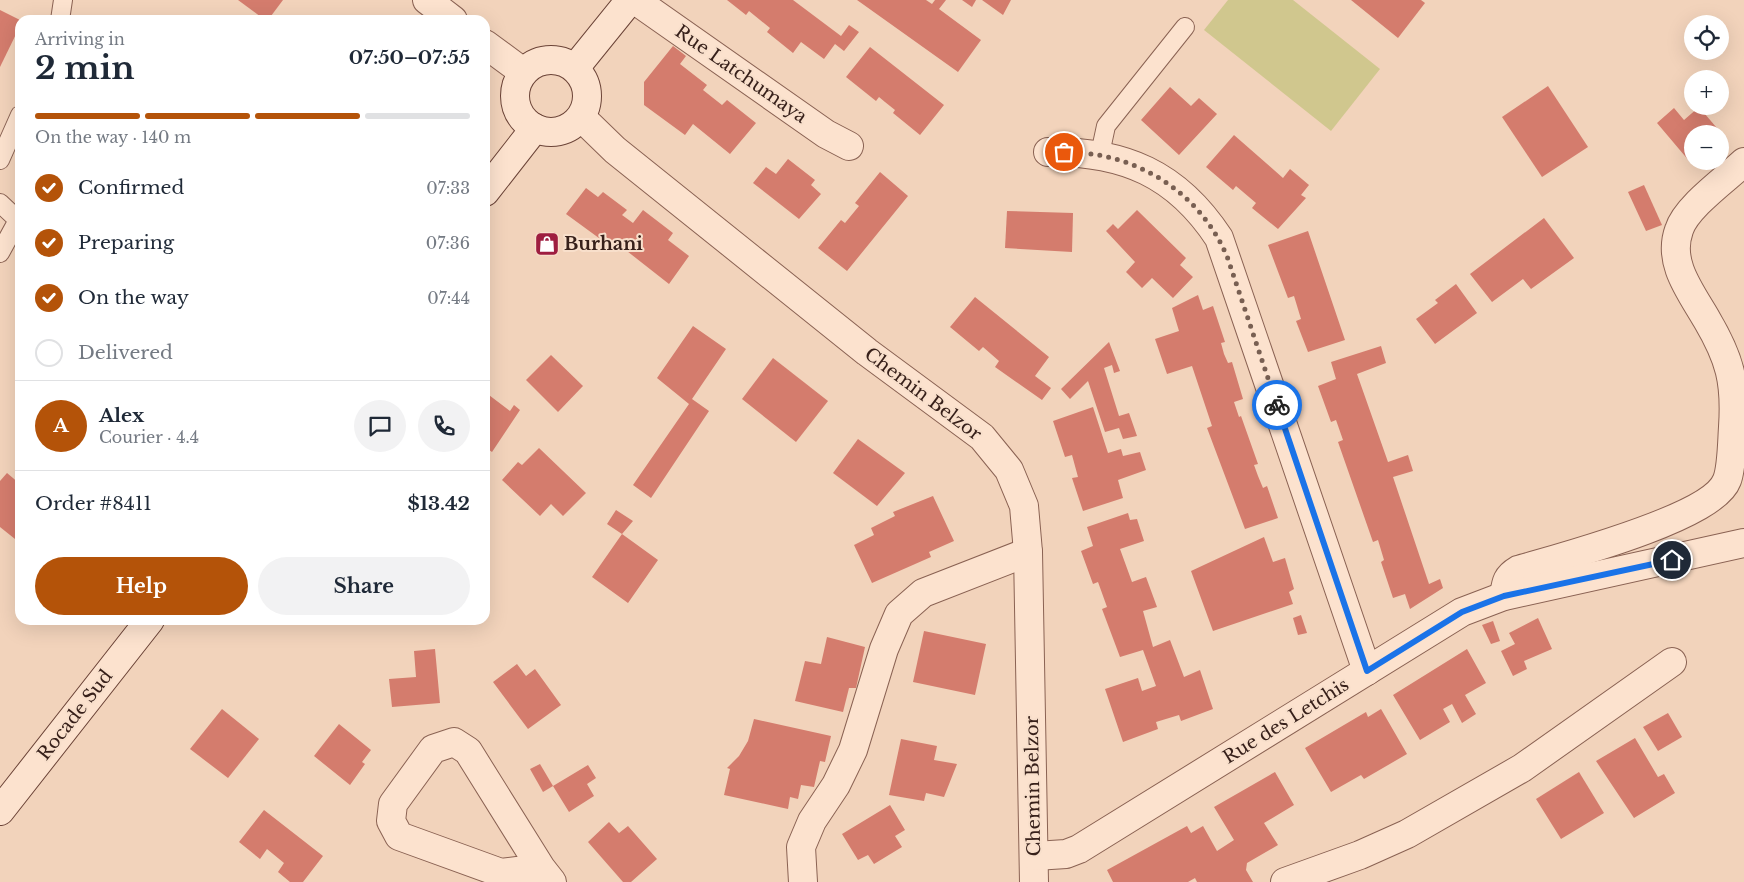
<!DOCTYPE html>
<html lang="en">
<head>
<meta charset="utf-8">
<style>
	body { margin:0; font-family:"Libre Baskerville",serif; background:#f2f2f3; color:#1f2937; height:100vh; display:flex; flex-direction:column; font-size:19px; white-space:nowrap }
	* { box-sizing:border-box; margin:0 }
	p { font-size:16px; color:#747a83 }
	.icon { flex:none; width:28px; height:28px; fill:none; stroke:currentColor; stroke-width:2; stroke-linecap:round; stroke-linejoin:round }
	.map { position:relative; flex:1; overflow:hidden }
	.panel { position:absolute; left:15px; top:15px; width:475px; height:610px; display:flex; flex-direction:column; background:#fff; border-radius:15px; box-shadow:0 5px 20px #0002 }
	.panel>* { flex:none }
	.fabs { position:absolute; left:1684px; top:15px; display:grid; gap:10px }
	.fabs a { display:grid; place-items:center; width:45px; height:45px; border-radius:50%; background:#fff; box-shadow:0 5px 20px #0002; font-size:25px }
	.pin { position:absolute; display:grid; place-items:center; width:42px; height:42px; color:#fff; margin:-21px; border:2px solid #fff; border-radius:50%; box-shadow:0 1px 5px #0007 }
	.courier { position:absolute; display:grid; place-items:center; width:50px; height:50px; margin:-25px; border:4px solid #1a73e8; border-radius:50%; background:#fff; color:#222; box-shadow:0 1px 6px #0007 }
	.overview em { font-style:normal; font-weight:800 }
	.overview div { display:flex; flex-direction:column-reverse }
	.overview { display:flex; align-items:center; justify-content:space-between; height:85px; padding:0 20px }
	h1 { font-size:32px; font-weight:800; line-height:38px }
	.bar { display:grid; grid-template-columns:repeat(4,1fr); gap:8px 5px; align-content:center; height:60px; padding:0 20px }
	.bar i { height:6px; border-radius:4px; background:#e0e1e3 }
	.bar .active { background:#b45309 }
	.bar p { grid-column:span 4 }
	.line { display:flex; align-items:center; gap:12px; padding:0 20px; border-top:1px solid #e0e1e3 }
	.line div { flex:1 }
	.round { display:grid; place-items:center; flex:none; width:52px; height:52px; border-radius:26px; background:#f2f2f3 }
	ol { padding:0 20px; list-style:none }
	li { display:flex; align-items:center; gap:15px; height:55px }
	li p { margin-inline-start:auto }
	li .icon { padding:5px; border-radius:50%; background:#b45309; color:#fff; stroke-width:4 }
	li:last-child { color:#747a83 }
	li i { width:28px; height:28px; border:2px solid #e0e1e3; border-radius:50% }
	.cta { display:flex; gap:10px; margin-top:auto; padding:10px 20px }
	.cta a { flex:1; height:58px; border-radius:30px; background:#b45309; color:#fff; font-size:20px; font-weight:800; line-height:58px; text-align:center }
	.cta a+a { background:#f2f2f3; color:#1f2937 }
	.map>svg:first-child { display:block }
	.grass { fill:#d0c78e }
	.building { fill:#d47c6d }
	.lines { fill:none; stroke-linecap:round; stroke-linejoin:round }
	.service-casing { stroke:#8a6253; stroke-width:20 }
	.minor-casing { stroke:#8a6253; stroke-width:30 }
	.tertiary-casing { stroke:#8a6253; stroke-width:30 }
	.secondary-casing { stroke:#6b4337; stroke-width:30 }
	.service { stroke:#fce2ce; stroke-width:18 }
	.minor { stroke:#fce2ce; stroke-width:28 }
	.tertiary { stroke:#fce2ce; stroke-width:28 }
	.secondary { stroke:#fce2ce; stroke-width:28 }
	.done { stroke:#785f52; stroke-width:5; stroke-dasharray:0 9 }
	.route { stroke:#1a73e8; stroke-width:6 }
	.labels { text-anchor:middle; stroke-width:4; stroke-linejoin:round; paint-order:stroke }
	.street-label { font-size:18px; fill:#37201a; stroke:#f8dfcb }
	.poi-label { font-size:18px; font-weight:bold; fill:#37201a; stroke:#f8dfcb; text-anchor:start }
</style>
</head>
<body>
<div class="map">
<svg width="1744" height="882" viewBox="0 0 1744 882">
	<rect width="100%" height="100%" fill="#f2d3bb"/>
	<!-- grass -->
	<polygon class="grass" points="1228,0 1293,0 1380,69 1331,131 1204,30"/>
	<!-- building -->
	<g class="building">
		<polygon points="238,0 283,0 268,20 265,20"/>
		<polygon points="727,0 793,0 841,36 849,25 859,32 844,51 835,44 824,59 801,42 793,53 767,32 770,28 749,11 746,15"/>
		<polygon points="857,0 926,0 932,4 935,0 946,0 939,9 981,40 958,72"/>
		<polygon points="962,0 976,0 972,7"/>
		<polygon points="982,0 1011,0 1003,15"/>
		<polygon points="1351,0 1421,0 1425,3 1398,38"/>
		<polygon points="0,10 20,20 20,26 0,67"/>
		<polygon points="673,46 686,56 680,64 707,85 703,90 722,105 727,100 756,123 730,154 693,124 685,135 644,105 644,82"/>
		<polygon points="870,47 944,105 920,135 893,113 895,110 885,102 879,97 876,101 846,77"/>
		<polygon points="1548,86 1588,147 1542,177 1502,117"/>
		<polygon points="1170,87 1191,106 1199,98 1217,114 1179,155 1141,120"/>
		<polygon points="1699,107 1722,134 1720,136 1720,134 1692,134 1692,159 1690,162 1657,123 1674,108 1684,120"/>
		<polygon points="1234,135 1283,178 1290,169 1309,185 1301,195 1306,198 1278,229 1252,208 1256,203 1236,186 1233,190 1206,167"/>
		<polygon points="788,159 815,180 811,185 821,194 799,219 753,183 766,167 776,174"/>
		<polygon points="880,172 908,196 847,271 818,248 841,220 845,223 859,206 855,203"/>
		<polygon points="1644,185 1662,225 1646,231 1628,192"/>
		<polygon points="586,188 598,197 603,192 627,210 622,215 633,223 643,210 673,233 668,240 689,256 669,284 618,244 616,245 606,237 603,241 566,214"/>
		<polygon points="1137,210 1186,258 1180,265 1193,277 1173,298 1152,278 1142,288 1126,272 1135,262 1106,231 1113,224 1118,229"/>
		<polygon points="1007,211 1073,213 1072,252 1005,248"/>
		<polygon points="1544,218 1574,258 1531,289 1523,279 1492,302 1470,274"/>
		<polygon points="1308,231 1345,340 1308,352 1296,321 1301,319 1294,296 1288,298 1268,245"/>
		<polygon points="1456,284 1477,313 1435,344 1416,319 1438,303 1435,300"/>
		<polygon points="1198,295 1203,310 1213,306 1225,342 1221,343 1224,354 1228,363 1232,362 1243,399 1234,402 1239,417 1241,416 1258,464 1254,465 1258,476 1263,488 1267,486 1278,518 1245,529 1207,428 1212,426 1192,366 1167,374 1155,339 1179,331 1172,308"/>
		<polygon points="975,297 1049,357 1035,376 1051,388 1042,400 995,367 999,361 983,347 979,351 950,327"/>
		<polygon points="693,326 726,349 692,399 709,411 651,498 633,485 689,404 657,378"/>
		<polygon points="1109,342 1120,371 1114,373 1112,365 1104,368 1119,416 1129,413 1137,436 1123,439 1119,428 1105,432 1088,381 1070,399 1061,389"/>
		<polygon points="1381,346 1386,363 1357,374 1388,462 1408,455 1413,471 1393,477 1429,584 1440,579 1443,588 1410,609 1405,594 1393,598 1381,562 1384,560 1378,540 1373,542 1338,442 1343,440 1336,420 1331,422 1318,386 1336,379 1331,362"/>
		<polygon points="551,355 583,386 558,412 526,380"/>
		<polygon points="773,358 828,401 796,442 742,399"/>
		<polygon points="485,392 510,411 514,405 520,410 492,452 485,447"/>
		<polygon points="1093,407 1108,453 1121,449 1123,456 1140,452 1146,470 1118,480 1123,498 1083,511 1072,478 1078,477 1072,455 1065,457 1053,421"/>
		<polygon points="858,439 905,473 877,506 833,473"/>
		<polygon points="539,448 586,493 563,516 551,504 540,516 502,480 518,462 522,465"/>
		<polygon points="7,473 20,484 20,543 0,527 0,481"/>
		<polygon points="933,496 954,541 929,552 931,557 872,583 854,545 874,535 871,528 895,516 893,512"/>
		<polygon points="616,510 633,521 622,534 658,560 628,603 592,577 622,534 607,524"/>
		<polygon points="1128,513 1130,520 1137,519 1144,541 1120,549 1132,582 1146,577 1157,607 1143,611 1153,647 1170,640 1184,677 1200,670 1213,709 1181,721 1179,715 1156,722 1158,729 1123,742 1105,689 1138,678 1142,691 1156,686 1143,650 1120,657 1102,609 1107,607 1098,582 1093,584 1081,551 1093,546 1087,527"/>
		<polygon points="1264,537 1273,562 1285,558 1294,589 1289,592 1293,604 1213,631 1191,571"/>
		<polygon points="1301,615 1307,633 1298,635 1293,618"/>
		<polygon points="1538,618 1552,649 1524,661 1527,669 1513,676 1501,651 1515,644 1509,633"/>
		<polygon points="1493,621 1500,641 1491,644 1482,625"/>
		<polygon points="924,631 986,644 975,695 913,682"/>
		<polygon points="827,637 865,647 856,688 849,688 843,712 795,701 805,661 821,664"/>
		<polygon points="435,649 440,703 392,707 389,679 416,677 414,651"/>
		<polygon points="1467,649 1486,683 1465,695 1476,714 1462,723 1452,704 1443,709 1450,722 1420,740 1393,695"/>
		<polygon points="517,664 526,676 535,669 561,705 528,729 493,682"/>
		<polygon points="222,709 259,739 228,778 190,749"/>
		<polygon points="1381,709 1407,754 1364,779 1361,775 1331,792 1305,748 1366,712 1368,717"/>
		<polygon points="1668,713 1682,737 1658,751 1643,727"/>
		<polygon points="754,719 831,736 825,762 820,761 814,787 801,785 798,799 790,797 788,809 724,795 730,769 727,768 739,756 748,741"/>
		<polygon points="339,724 371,750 362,762 365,764 350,785 314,756"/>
		<polygon points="1635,738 1658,777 1664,774 1675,793 1634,818 1596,761"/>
		<polygon points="901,739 937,746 934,760 957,764 944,797 926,793 924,801 889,795"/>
		<polygon points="540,764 553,786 543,792 530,769"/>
		<polygon points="588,765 596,778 587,784 594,796 569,812 553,786"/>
		<polygon points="1275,772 1294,805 1264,823 1278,845 1247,863 1246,870 1253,882 1197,882 1195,878 1188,882 1113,882 1107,870 1187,826 1191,833 1203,826 1217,851 1234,840 1214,807"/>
		<polygon points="1579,772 1604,813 1561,839 1536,799"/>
		<polygon points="890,805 905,830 895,836 902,847 874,864 868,855 858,860 842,834"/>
		<polygon points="264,810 323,856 303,882 290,882 278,872 284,863 267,849 260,859 239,842"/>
		<polygon points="609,822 619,833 628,826 657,859 631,882 623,882 588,842"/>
	</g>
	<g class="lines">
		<defs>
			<g id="service">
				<polyline points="60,20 63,0"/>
				<polyline points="1100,154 1106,126 1185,27"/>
				<polyline points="0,160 20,115"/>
				<polyline points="0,203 18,220 0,253"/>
			</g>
			<g id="minor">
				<polyline points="427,0 453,20"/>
				<polyline points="635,0 826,134 849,146"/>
				<polyline points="485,44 523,72"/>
				<path d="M 1048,152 C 1124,151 1177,174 1219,238 L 1367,671"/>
				<path d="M 1504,596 C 1506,583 1506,577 1518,570 C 1559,558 1713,518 1727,480 C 1732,467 1732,441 1733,427 C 1736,382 1730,359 1707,320 C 1691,292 1667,263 1679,230 C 1686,207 1726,179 1744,162"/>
				<polyline points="541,868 501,873 399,836 391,821 393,804 433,749 454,742 468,751 541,868 552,882"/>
				<polyline points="803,882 801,847 812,821 836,785 853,750 884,649 899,614 923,593 1028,552"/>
				<polyline points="1285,882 1360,855 1407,834 1522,768 1672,662"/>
			</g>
			<g id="tertiary">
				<polyline points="581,117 615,150 867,352 982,437 1009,470 1024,506 1028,552 1034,882"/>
				<polyline points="1035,856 1066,854 1079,849 1462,612 1504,596 1744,543"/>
			</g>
			<g id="secondary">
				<circle cx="551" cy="96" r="36"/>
				<polyline points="575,68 630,0"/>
				<polyline points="485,192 535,128"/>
				<polyline points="0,811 150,620"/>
			</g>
		</defs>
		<!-- service casing -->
		<use href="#service" class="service-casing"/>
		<!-- minor casing -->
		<use href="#minor" class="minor-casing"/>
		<!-- tertiary casing -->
		<use href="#tertiary" class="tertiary-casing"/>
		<!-- secondary casing -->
		<use href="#secondary" class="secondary-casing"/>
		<!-- service -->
		<use href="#service" class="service"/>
		<!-- minor -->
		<use href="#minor" class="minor"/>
		<!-- tertiary -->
		<use href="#tertiary" class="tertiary"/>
		<!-- secondary -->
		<use href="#secondary" class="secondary"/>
	</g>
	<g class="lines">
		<!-- done -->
		<path class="done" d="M 1064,152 C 1136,152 1201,192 1228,259 L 1277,405"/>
		<!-- route -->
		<polyline class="route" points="1277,405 1367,671 1462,612 1504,596 1672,560"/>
	</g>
	<!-- icons -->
	<defs>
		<symbol id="shop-square" viewBox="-11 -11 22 22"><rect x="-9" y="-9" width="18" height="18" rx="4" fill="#9e1e40" stroke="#f8dfcb"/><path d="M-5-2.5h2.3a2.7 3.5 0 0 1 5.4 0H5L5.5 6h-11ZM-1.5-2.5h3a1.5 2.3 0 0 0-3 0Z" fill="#fff"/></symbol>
	</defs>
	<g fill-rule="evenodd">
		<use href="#shop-square" x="533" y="230" width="28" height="28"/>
	</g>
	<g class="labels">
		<!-- street labels -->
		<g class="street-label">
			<text transform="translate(741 74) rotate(35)" y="6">Rue Latchumaya</text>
			<text transform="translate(923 394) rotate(37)" y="6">Chemin Belzor</text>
			<text transform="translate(75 715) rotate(-52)" y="6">Rocade Sud</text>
			<text transform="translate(1286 721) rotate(-32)" y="6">Rue des Letchis</text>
			<text transform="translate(1033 786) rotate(-91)" y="6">Chemin Belzor</text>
		</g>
		<!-- poi labels -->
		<g class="poi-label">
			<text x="564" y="250">Burhani</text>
		</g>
	</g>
</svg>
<div class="fabs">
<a><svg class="icon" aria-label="locate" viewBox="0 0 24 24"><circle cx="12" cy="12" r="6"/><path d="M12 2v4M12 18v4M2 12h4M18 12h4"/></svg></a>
<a>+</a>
<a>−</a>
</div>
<div class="pin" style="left:1064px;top:152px;background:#ea580c"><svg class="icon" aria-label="bag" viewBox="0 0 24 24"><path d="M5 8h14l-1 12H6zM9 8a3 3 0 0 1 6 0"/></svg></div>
<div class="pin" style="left:1672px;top:560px;background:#1f2937"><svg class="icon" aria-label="home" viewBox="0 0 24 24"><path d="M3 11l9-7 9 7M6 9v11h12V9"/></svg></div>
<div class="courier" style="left:1277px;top:405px"><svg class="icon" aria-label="bike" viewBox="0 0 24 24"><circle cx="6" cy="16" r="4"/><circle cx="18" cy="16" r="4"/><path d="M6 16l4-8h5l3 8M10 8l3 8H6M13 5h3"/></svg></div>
<section class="panel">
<div class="overview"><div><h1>2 min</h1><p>Arriving in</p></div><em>07:50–07:55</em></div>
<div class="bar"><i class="active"></i><i class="active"></i><i class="active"></i><i></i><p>On the way · 140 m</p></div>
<ol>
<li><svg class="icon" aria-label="check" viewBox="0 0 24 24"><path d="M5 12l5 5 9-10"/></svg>Confirmed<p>07:33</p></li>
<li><svg class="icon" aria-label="check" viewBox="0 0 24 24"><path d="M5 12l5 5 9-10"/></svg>Preparing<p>07:36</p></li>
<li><svg class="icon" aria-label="check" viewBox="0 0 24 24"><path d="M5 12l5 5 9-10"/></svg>On the way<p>07:44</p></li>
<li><i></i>Delivered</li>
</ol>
<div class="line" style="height:90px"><b class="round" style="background:#b45309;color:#fff">A</b><div><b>Alex</b><p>Courier · 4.4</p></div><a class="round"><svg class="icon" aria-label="chat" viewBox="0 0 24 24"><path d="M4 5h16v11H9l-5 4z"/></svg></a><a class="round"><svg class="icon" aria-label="phone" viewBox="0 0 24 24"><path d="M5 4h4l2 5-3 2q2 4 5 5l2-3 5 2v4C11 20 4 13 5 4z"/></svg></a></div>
<div class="line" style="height:65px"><div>Order #8411</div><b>$13.42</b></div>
<div class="cta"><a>Help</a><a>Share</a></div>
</section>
</div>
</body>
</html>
